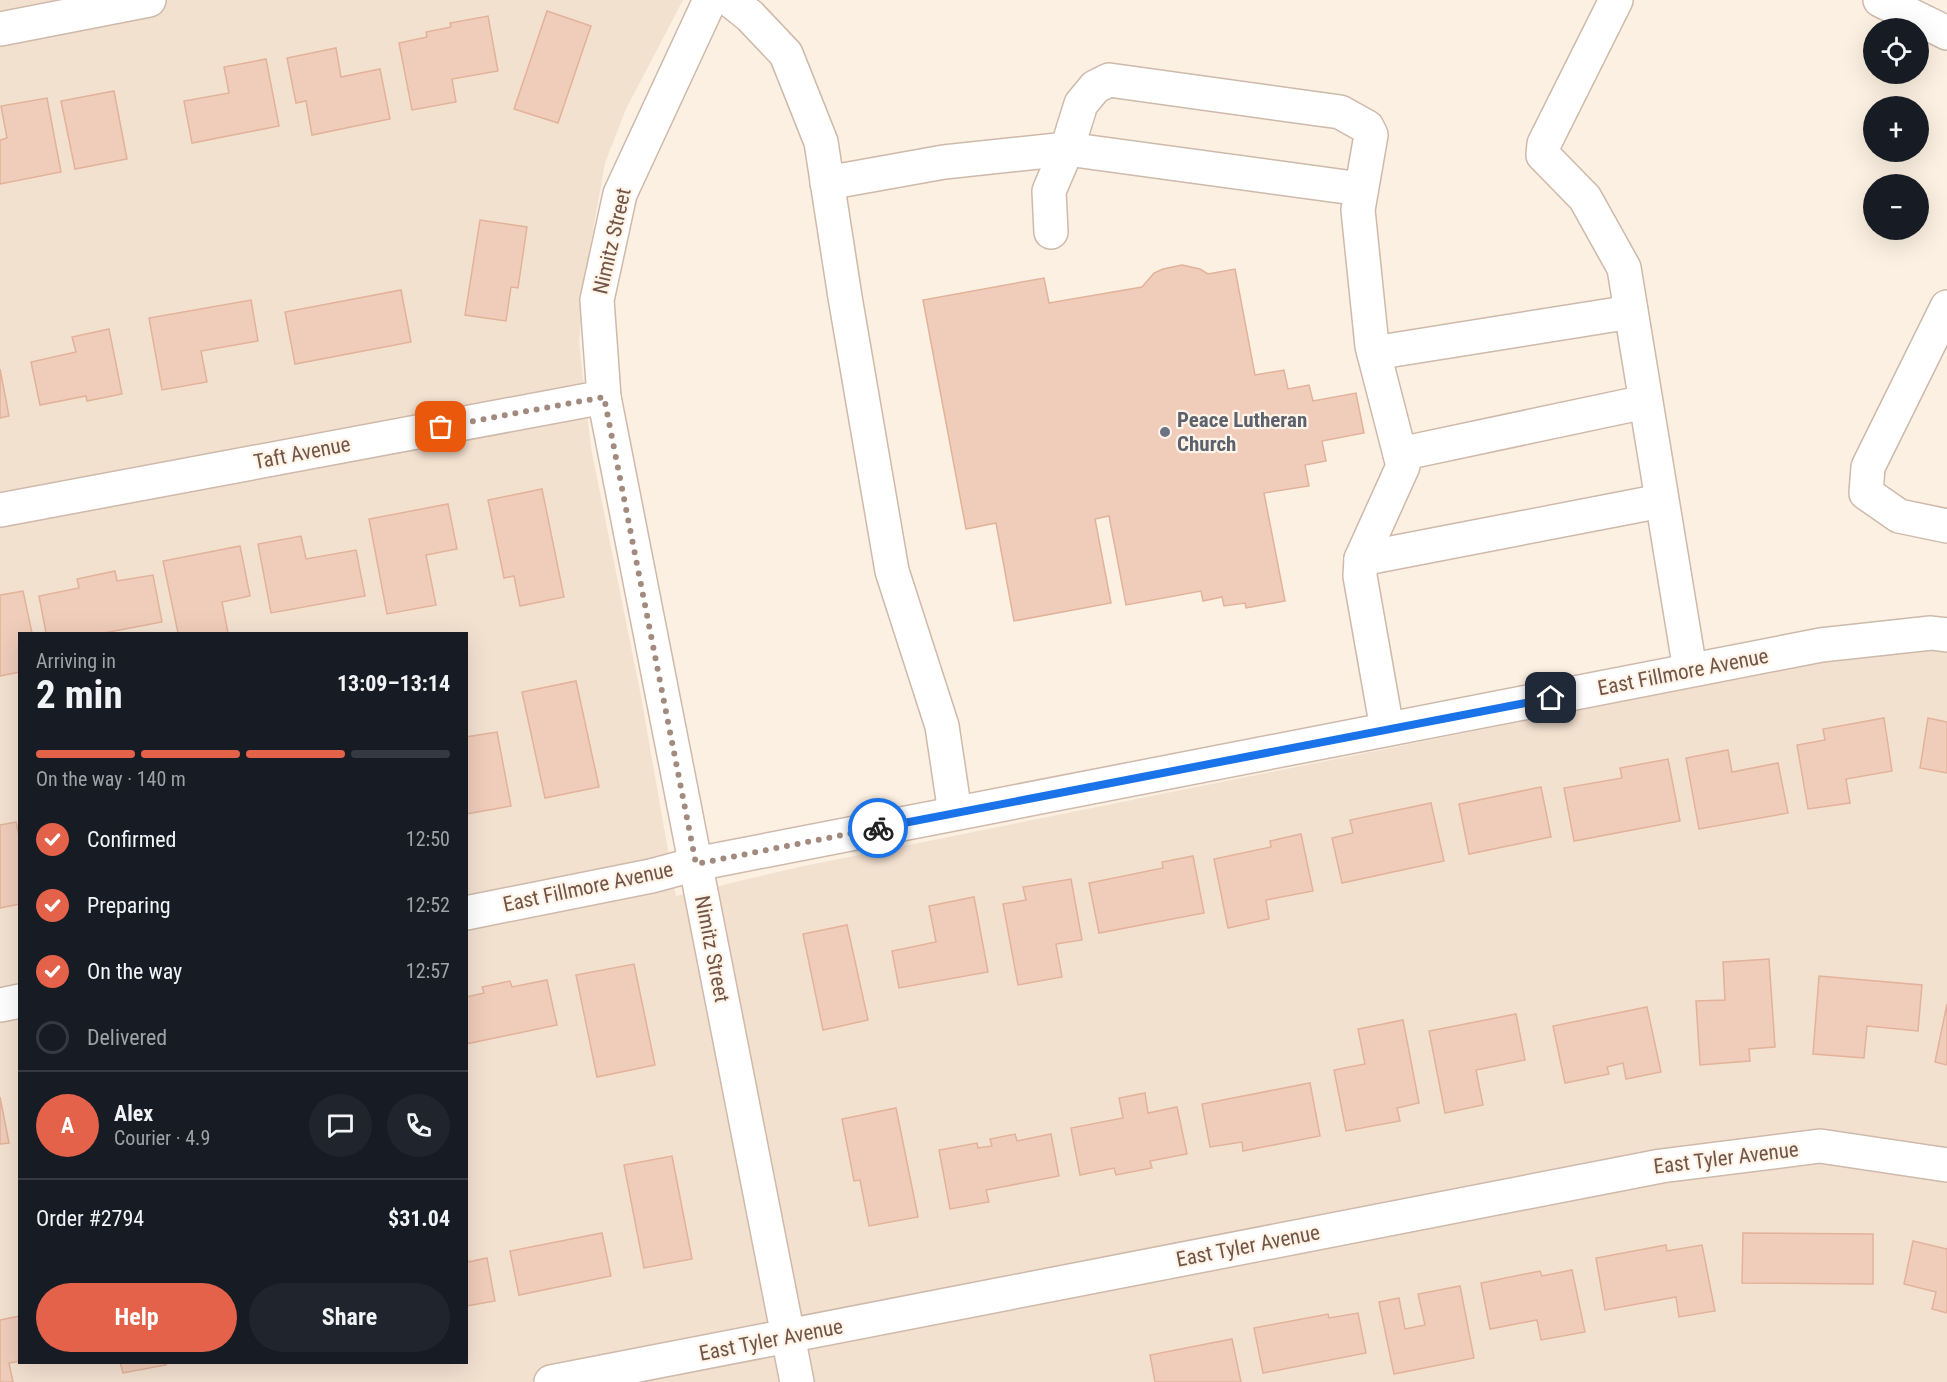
<!DOCTYPE html>
<html lang="en">
<head>
<meta charset="utf-8">
<style>
	body { margin:0; font-family:"Roboto Condensed",sans-serif; background:#20242c; color:#f1f3f6; height:100vh; display:flex; flex-direction:column; font-size:22px; white-space:nowrap }
	* { box-sizing:border-box; margin:0 }
	p { font-size:20px; color:#9ea1a6 }
	.icon { flex:none; width:33px; height:33px; fill:none; stroke:currentColor; stroke-width:2; stroke-linecap:round; stroke-linejoin:round }
	.map { position:relative; flex:1; overflow:hidden }
	.drawer { position:absolute; left:18px; top:632px; width:450px; height:732px; display:flex; flex-direction:column; background:#171b24; border-radius:0px; box-shadow:0 6px 24px #0002 }
	.drawer>* { flex:none }
	.tools { position:absolute; left:1863px; top:18px; display:grid; gap:12px }
	.tools a { display:grid; place-items:center; width:66px; height:66px; border-radius:50%; background:#171b24; box-shadow:0 6px 24px #0002; font-size:30px }
	.pin { position:absolute; display:grid; place-items:center; width:51px; height:51px; color:#fff; margin:-26px; border-radius:12px; box-shadow:0 3px 9px #0006 }
	.courier { position:absolute; display:grid; place-items:center; width:60px; height:60px; margin:-30px; border:4px solid #1a73e8; border-radius:50%; background:#fff; color:#222; box-shadow:0 2px 8px #0007 }
	.headline em { font-style:normal; font-weight:700 }
	.headline div { display:flex; flex-direction:column-reverse }
	.headline { display:flex; align-items:center; justify-content:space-between; height:102px; padding:0 18px }
	h1 { font-size:39px; font-weight:700; line-height:45px }
	.bar { display:grid; grid-template-columns:repeat(4,1fr); gap:9px 6px; align-content:center; height:72px; padding:0 18px }
	.bar i { height:8px; border-radius:4px; background:#363941 }
	.bar .on { background:#e36249 }
	.bar p { grid-column:span 4 }
	.line { display:flex; align-items:center; gap:15px; padding:0 18px; border-top:2px solid #363941 }
	.line div { flex:1 }
	.round { display:grid; place-items:center; flex:none; width:63px; height:63px; border-radius:32px; background:#20242c }
	ol { padding:0 18px; list-style:none }
	li { display:flex; align-items:center; gap:18px; height:66px }
	li p { margin-inline-start:auto }
	li .icon { padding:6px; border-radius:50%; background:#e36249; color:#fff; stroke-width:4 }
	li:last-child { color:#9ea1a6 }
	li i { width:33px; height:33px; border:3px solid #363941; border-radius:50% }
	.primary-button { display:flex; gap:12px; margin-top:auto; padding:12px 18px }
	.primary-button a { flex:1; height:69px; border-radius:36px; background:#e36249; color:#fff; font-size:24px; font-weight:700; line-height:69px; text-align:center }
	.primary-button a+a { background:#20242c; color:#f1f3f6 }
	.map>svg:first-child { display:block }
	.residential { fill:#f3e1d0; fill-rule:evenodd }
	.building { fill:#f0ccba; stroke:#e2b29a; stroke-width:1.5 }
	.lines { fill:none; stroke-linecap:round; stroke-linejoin:round }
	.minor-casing { stroke:#ceb9ab; stroke-width:36 }
	.minor { stroke:#fff; stroke-width:33 }
	.done { stroke:#a28b7e; stroke-width:6; stroke-dasharray:0 10.8 }
	.route { stroke:#1a73e8; stroke-width:8 }
	.worship-dot { fill:#6b7280; stroke:#fff4e7; stroke-width:2 }
	.labels { text-anchor:middle; stroke-width:4.5; stroke-linejoin:round; paint-order:stroke }
	.street-label { font-size:21px; fill:#725549; stroke:#fff4e7 }
	.worship-label { font-size:21px; font-weight:bold; fill:#5b616d; stroke:#fff4e7; text-anchor:start }
</style>
</head>
<body>
<div class="map">
<svg width="1947" height="1382" viewBox="0 0 1947 1382">
	<rect width="100%" height="100%" fill="#fbf0e1"/>
	<!-- residential -->
	<path class="residential" d="M 0,0 L 683,0 L 626,109 L 605,163 L 586,270 L 579,342 L 591,448 L 641,696 L 676,896 L 799,867 L 1873,651 L 1933,649 L 1947,650 L 1947,1382 L 0,1382 ZM 20,633 L 466,633 L 466,1362 L 20,1362 Z"/>
	<!-- building -->
	<g class="building">
		<polygon points="547,11 591,26 558,123 514,109"/>
		<polygon points="488,16 498,71 452,79 456,102 412,110 399,43 427,37 426,32 451,27 450,23"/>
		<polygon points="336,48 341,77 380,69 390,119 312,135 306,101 296,103 287,58"/>
		<polygon points="266,59 279,126 192,143 184,101 229,93 224,67"/>
		<polygon points="114,91 127,159 75,169 61,101"/>
		<polygon points="47,98 61,172 0,184 0,140 7,138 1,106"/>
		<polygon points="480,220 527,227 518,288 511,287 506,321 465,315"/>
		<polygon points="1182,265 1200,269 1208,274 1235,269 1255,375 1284,370 1288,389 1309,385 1313,401 1356,393 1364,433 1322,441 1326,461 1305,465 1309,486 1264,493 1285,601 1246,608 1245,603 1224,606 1222,597 1203,601 1201,591 1126,605 1109,516 1095,519 1111,603 1014,621 996,523 966,529 923,300 1044,278 1049,303 1142,287 1154,273 1163,269"/>
		<polygon points="401,290 411,342 295,364 285,312"/>
		<polygon points="251,300 258,341 201,351 207,382 162,390 149,318"/>
		<polygon points="109,329 122,394 87,401 86,396 40,405 31,362 76,352 72,337"/>
		<polygon points="0,369 9,416 0,418"/>
		<polygon points="542,489 564,597 520,606 514,576 504,578 488,500"/>
		<polygon points="448,504 457,549 426,555 436,605 387,614 369,519"/>
		<polygon points="301,536 306,559 356,550 365,596 271,613 258,544"/>
		<polygon points="240,546 250,596 222,602 228,633 178,633 163,561"/>
		<polygon points="115,571 117,581 153,575 162,622 104,633 46,633 39,596 79,588 77,579"/>
		<polygon points="23,591 32,633 20,633 20,672 0,676 0,595"/>
		<polygon points="576,681 599,787 545,798 522,692"/>
		<polygon points="1884,718 1892,771 1846,779 1850,803 1808,809 1797,745 1825,740 1823,729"/>
		<polygon points="1928,718 1947,722 1947,773 1920,768"/>
		<polygon points="497,732 511,806 466,814 466,737"/>
		<polygon points="1728,750 1732,772 1778,763 1788,813 1699,829 1686,758"/>
		<polygon points="1668,759 1680,821 1574,841 1564,788 1622,778 1620,768"/>
		<polygon points="1541,787 1551,837 1469,854 1459,804"/>
		<polygon points="1431,803 1444,861 1342,883 1332,838 1353,833 1350,820"/>
		<polygon points="16,822 20,840 20,904 0,908 0,825"/>
		<polygon points="1301,834 1313,891 1266,900 1269,919 1228,928 1214,859 1271,847 1270,841"/>
		<polygon points="1193,856 1204,913 1099,933 1089,883 1163,868 1162,862"/>
		<polygon points="1071,879 1082,940 1056,944 1062,977 1018,985 1003,904 1026,900 1023,887"/>
		<polygon points="974,897 988,972 899,988 892,951 936,942 929,906"/>
		<polygon points="847,925 868,1020 823,1030 803,934"/>
		<polygon points="1769,959 1775,1047 1749,1049 1750,1061 1700,1065 1696,1001 1725,1000 1723,962"/>
		<polygon points="634,964 655,1065 597,1077 576,975"/>
		<polygon points="1819,976 1922,985 1918,1031 1867,1026 1864,1058 1813,1054"/>
		<polygon points="547,980 557,1025 466,1044 466,997 484,993 482,987 510,981 512,987"/>
		<polygon points="1947,1004 1947,1065 1935,1062"/>
		<polygon points="1647,1007 1661,1072 1626,1079 1623,1063 1607,1067 1609,1074 1565,1083 1553,1026"/>
		<polygon points="1516,1014 1525,1060 1476,1070 1483,1105 1445,1113 1429,1031"/>
		<polygon points="1403,1020 1419,1103 1397,1108 1400,1121 1346,1131 1334,1070 1365,1064 1358,1029"/>
		<polygon points="1310,1083 1320,1136 1243,1151 1242,1142 1210,1147 1202,1104"/>
		<polygon points="1145,1093 1148,1113 1177,1107 1187,1154 1150,1161 1152,1168 1116,1175 1114,1168 1080,1175 1071,1128 1123,1118 1119,1098"/>
		<polygon points="0,1097 9,1143 0,1144"/>
		<polygon points="896,1108 918,1217 869,1226 860,1180 854,1181 842,1119"/>
		<polygon points="1015,1134 1017,1141 1051,1134 1059,1176 986,1190 989,1202 950,1209 939,1150 977,1143 978,1148 992,1146 990,1139"/>
		<polygon points="672,1156 692,1259 644,1268 624,1165"/>
		<polygon points="602,1233 611,1276 519,1295 510,1251"/>
		<polygon points="1743,1233 1873,1234 1873,1284 1742,1283"/>
		<polygon points="1913,1241 1947,1249 1947,1313 1932,1309 1936,1292 1904,1284"/>
		<polygon points="1666,1245 1667,1251 1702,1245 1715,1311 1679,1317 1676,1297 1605,1310 1596,1258"/>
		<polygon points="466,1253 468,1262 487,1258 495,1301 466,1306"/>
		<polygon points="1572,1270 1585,1332 1541,1340 1537,1320 1490,1329 1481,1283 1540,1271 1542,1276"/>
		<polygon points="1460,1286 1474,1358 1394,1374 1379,1302 1399,1298 1405,1329 1425,1325 1418,1294"/>
		<polygon points="1358,1313 1366,1353 1263,1373 1254,1328 1328,1314 1329,1318"/>
		<polygon points="20,1316 20,1361 9,1363 13,1382 0,1382 0,1320"/>
		<polygon points="1232,1339 1241,1382 1155,1382 1150,1355"/>
		<polygon points="120,1362 166,1362 166,1365 123,1373"/>
	</g>
	<g class="lines">
		<defs>
			<g id="minor">
				<polyline points="710,0 620,194 597,300 604,397 797,1382"/>
				<polyline points="730,0 750,16 786,54 821,142 845,297 892,571 942,726 955,813"/>
				<polyline points="1616,0 1544,144 1543,155 1585,198 1624,268 1690,670"/>
				<polyline points="1880,0 1947,33"/>
				<polyline points="0,29 149,0"/>
				<polyline points="827,183 944,162 1067,149 1361,189"/>
				<polyline points="1051,232 1049,191 1067,149 1081,104 1095,87 1109,80 1340,112 1367,127 1371,135 1358,210 1372,346 1403,466 1361,559 1360,576 1387,729"/>
				<polyline points="1947,307 1868,467 1866,493 1899,516 1947,526"/>
				<polyline points="1374,353 1631,312"/>
				<polyline points="1400,454 1645,402"/>
				<polyline points="0,510 604,397"/>
				<polyline points="1361,559 1661,501"/>
				<polyline points="466,913 651,876 696,864 1821,645 1931,633 1947,635"/>
				<polyline points="0,1005 20,1001"/>
				<polyline points="551,1382 1661,1166 1820,1146 1947,1165"/>
			</g>
		</defs>
		<!-- minor casing -->
		<use href="#minor" class="minor-casing"/>
		<!-- minor -->
		<use href="#minor" class="minor"/>
	</g>
	<g class="lines">
		<!-- done -->
		<polyline class="done" points="441,427 604,397 696,864 878,828"/>
		<!-- route -->
		<polyline class="route" points="878,828 1551,698"/>
	</g>
	<!-- markers -->
	<circle class="worship-dot" cx="1165" cy="432" r="6"/>
	<g class="labels">
		<!-- street labels -->
		<g class="street-label">
			<text transform="translate(612 241) rotate(-77)" y="7">Nimitz Street</text>
			<text transform="translate(302 453) rotate(-11)" y="7">Taft Avenue</text>
			<text transform="translate(1683 672) rotate(-11)" y="7">East Fillmore Avenue</text>
			<text transform="translate(588 887) rotate(-12)" y="7">East Fillmore Avenue</text>
			<text transform="translate(712 949) rotate(79)" y="7">Nimitz Street</text>
			<text transform="translate(1726 1158) rotate(-7)" y="7">East Tyler Avenue</text>
			<text transform="translate(1248 1246) rotate(-11)" y="7">East Tyler Avenue</text>
			<text transform="translate(771 1340) rotate(-11)" y="7">East Tyler Avenue</text>
		</g>
		<!-- worship labels -->
		<g class="worship-label">
			<text x="1177" y="427">Peace Lutheran<tspan x="1177" dy="24">Church</tspan></text>
		</g>
	</g>
</svg>
<div class="tools">
<a><svg class="icon" aria-label="locate" viewBox="0 0 24 24"><circle cx="12" cy="12" r="6"/><path d="M12 2v4M12 18v4M2 12h4M18 12h4"/></svg></a>
<a>+</a>
<a>−</a>
</div>
<div class="pin" style="left:441px;top:427px;background:#ea580c"><svg class="icon" aria-label="bag" viewBox="0 0 24 24"><path d="M5 8h14l-1 12H6zM9 8a3 3 0 0 1 6 0"/></svg></div>
<div class="pin" style="left:1551px;top:698px;background:#1f2937"><svg class="icon" aria-label="home" viewBox="0 0 24 24"><path d="M3 11l9-7 9 7M6 9v11h12V9"/></svg></div>
<div class="courier" style="left:878px;top:828px"><svg class="icon" aria-label="bike" viewBox="0 0 24 24"><circle cx="6" cy="16" r="4"/><circle cx="18" cy="16" r="4"/><path d="M6 16l4-8h5l3 8M10 8l3 8H6M13 5h3"/></svg></div>
<section class="drawer">
<div class="headline"><div><h1>2 min</h1><p>Arriving in</p></div><em>13:09–13:14</em></div>
<div class="bar"><i class="on"></i><i class="on"></i><i class="on"></i><i></i><p>On the way · 140 m</p></div>
<ol>
<li><svg class="icon" aria-label="check" viewBox="0 0 24 24"><path d="M5 12l5 5 9-10"/></svg>Confirmed<p>12:50</p></li>
<li><svg class="icon" aria-label="check" viewBox="0 0 24 24"><path d="M5 12l5 5 9-10"/></svg>Preparing<p>12:52</p></li>
<li><svg class="icon" aria-label="check" viewBox="0 0 24 24"><path d="M5 12l5 5 9-10"/></svg>On the way<p>12:57</p></li>
<li><i></i>Delivered</li>
</ol>
<div class="line" style="height:108px"><b class="round" style="background:#e36249;color:#fff">A</b><div><b>Alex</b><p>Courier · 4.9</p></div><a class="round"><svg class="icon" aria-label="chat" viewBox="0 0 24 24"><path d="M4 5h16v11H9l-5 4z"/></svg></a><a class="round"><svg class="icon" aria-label="phone" viewBox="0 0 24 24"><path d="M5 4h4l2 5-3 2q2 4 5 5l2-3 5 2v4C11 20 4 13 5 4z"/></svg></a></div>
<div class="line" style="height:78px"><div>Order #2794</div><b>$31.04</b></div>
<div class="primary-button"><a>Help</a><a>Share</a></div>
</section>
</div>
</body>
</html>
